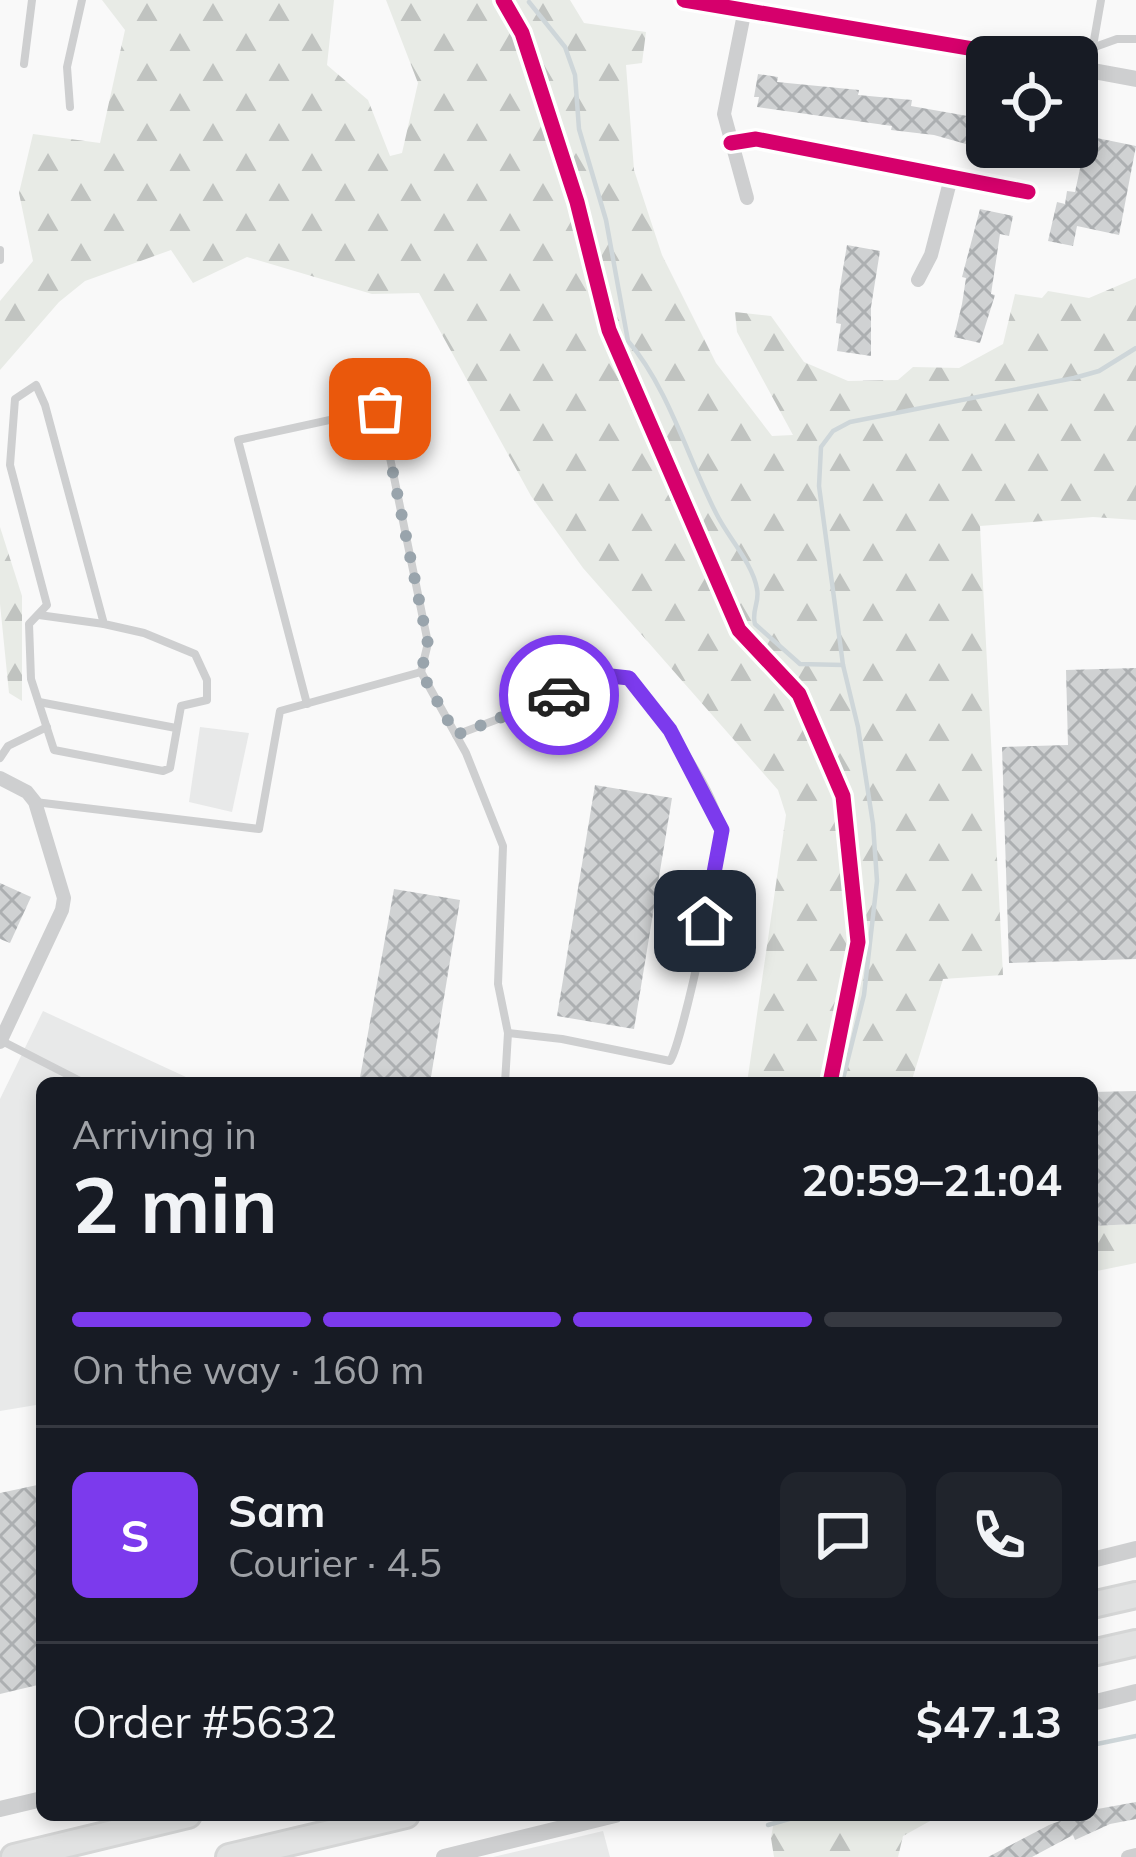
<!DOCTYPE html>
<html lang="en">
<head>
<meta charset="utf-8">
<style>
	body { margin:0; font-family:Mulish,sans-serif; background:#20242c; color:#f1f3f6; height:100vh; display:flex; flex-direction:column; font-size:45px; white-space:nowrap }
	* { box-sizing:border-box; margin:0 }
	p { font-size:39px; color:#9ea1a6 }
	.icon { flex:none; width:66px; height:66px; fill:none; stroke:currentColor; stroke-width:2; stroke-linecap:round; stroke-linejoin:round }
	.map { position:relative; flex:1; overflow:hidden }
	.drawer { position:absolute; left:36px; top:1077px; width:1062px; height:744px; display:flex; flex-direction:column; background:#171b24; border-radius:18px; box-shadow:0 6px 18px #0003 }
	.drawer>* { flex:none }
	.tools { position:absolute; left:966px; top:36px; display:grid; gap:24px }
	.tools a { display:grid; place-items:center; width:132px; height:132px; border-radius:18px; background:#171b24; box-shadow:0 6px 18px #0003; font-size:60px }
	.pin { position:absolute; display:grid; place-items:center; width:102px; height:102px; color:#fff; margin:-51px; border-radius:24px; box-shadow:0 6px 18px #0006 }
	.courier { position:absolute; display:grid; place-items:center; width:120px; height:120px; margin:-60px; border:9px solid #7c3aed; border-radius:50%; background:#fff; color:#222; box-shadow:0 3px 15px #0007 }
	.summary em { font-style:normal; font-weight:700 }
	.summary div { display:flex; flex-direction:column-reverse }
	.summary { display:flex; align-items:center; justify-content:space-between; height:204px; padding:0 36px }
	h1 { font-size:78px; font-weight:700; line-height:90px }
	.bar { display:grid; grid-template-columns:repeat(4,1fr); gap:18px 12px; align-content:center; height:144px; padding:0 36px }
	.bar i { height:15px; border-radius:9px; background:#363941 }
	.bar .selected { background:#7c3aed }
	.bar p { grid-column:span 4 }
	.line { display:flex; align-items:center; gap:30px; padding:0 36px; border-top:3px solid #363941 }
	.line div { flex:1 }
	.round { display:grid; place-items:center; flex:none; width:126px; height:126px; border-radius:18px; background:#20242c }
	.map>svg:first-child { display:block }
	.built { fill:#e8e9e9 }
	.forest { fill:url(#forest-firs) }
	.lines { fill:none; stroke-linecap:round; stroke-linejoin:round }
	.stream { stroke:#ced6d9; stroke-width:4.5 }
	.building { fill:url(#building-cross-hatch) }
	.motorway-casing { stroke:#d5d6d6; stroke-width:30 }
	.service { stroke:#cecfd0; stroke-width:8 }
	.minor { stroke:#cecfd0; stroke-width:14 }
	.tertiary { stroke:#cecfd0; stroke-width:16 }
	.motorway { stroke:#e1e2e2; stroke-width:24 }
	.cycleway-casing { stroke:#fff; stroke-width:22 }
	.cycleway { stroke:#d6006c; stroke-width:15 }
	.done { stroke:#99a4ac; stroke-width:12; stroke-dasharray:0 21.6 }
	.route { stroke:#7c3aed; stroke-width:15 }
</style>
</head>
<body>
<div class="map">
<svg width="1136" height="1857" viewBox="0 0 1136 1857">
	<defs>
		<pattern id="forest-firs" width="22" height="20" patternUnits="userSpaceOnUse" patternTransform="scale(3)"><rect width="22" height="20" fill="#e8ebe6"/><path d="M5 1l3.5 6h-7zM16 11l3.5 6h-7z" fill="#c0c3c0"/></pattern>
		<pattern id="building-cross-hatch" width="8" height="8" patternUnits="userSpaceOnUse" patternTransform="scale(3)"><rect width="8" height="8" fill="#d0d2d3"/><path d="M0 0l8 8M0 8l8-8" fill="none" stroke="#acafb1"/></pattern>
	</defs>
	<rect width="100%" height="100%" fill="#f9f9f9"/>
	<!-- built -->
	<g class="built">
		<polygon points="200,727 249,733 232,812 189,802"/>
		<polygon points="43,1011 199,1083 42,1083 42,1404 0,1411 0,1099"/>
		<polygon points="603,1831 610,1857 493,1857"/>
	</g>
	<!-- forest -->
	<g class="forest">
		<polygon points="102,0 334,0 327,65 368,100 390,156 402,153 418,83 386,0 570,0 584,23 646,32 642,63 626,65 634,170 662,255 716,363 772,436 793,435 737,332 735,312 771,316 804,362 848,381 898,380 913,367 959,368 1003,344 1015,294 1042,298 1048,291 1089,298 1136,278 1136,520 1093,517 980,526 1003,975 943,979 911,1083 747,1083 786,815 778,790 583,568 531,496 419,293 372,294 247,257 193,283 171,250 85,281 59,302 0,370 0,301 33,261 19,193 33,134 100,143 125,30"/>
		<polygon points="0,527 22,596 22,701 9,693 0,604"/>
		<polygon points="1136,1224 1136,1263 1092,1272 1092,1226"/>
		<polygon points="775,1815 941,1815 903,1836 898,1857 774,1857 771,1838"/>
	</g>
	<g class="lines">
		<!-- stream -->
		<g class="stream">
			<path d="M 529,2 L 565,47 L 575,75 L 579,129 L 606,220 L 628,341 C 668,387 689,461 717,515 C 728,537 753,564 757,589 C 760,602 751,611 755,624 L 800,664 L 843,665"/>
			<polyline points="842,1083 864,995 877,881 873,824 858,727 843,665 819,486 821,447 833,431 850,422 1074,378 1099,371 1136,348"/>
			<polyline points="1092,1745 1136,1736"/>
			<polyline points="768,1825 803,1815"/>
		</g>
	</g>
	<!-- building -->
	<g class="building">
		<polygon points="758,74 778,77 777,82 859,90 858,95 912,100 911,106 973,117 974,113 987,116 987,150 934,135 891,130 892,126 757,107 759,97 754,97"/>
		<polygon points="1087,136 1136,146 1119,235 1077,226 1073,246 1048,241 1057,202 1065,204 1067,191 1075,192"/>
		<polygon points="980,209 1013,216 1009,236 1000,234 991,294 995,295 980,343 954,337 962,304 966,278 962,277"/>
		<polygon points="847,245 880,251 871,307 871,356 837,351 841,324 836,323 839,293"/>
		<polygon points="1136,668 1136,959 1009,963 1002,747 1068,745 1066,670"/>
		<polygon points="595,785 672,798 634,1029 557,1016"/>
		<polygon points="0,883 31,897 10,943 0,939"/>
		<polygon points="394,889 460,900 430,1083 359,1083"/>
		<polygon points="1136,1091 1136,1224 1092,1226 1092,1092"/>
		<polygon points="42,1484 42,1684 0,1694 0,1493"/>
		<polygon points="1136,1802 1136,1819 1110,1824 1075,1840 1073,1835 1032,1857 988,1857 1049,1825 1076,1815 1092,1815 1092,1810"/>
	</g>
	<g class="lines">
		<defs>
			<g id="motorway">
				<polyline points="1092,1605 1136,1595"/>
				<polyline points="1092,1653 1136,1643"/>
				<polyline points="14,1857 188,1815"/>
				<polyline points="229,1857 406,1815"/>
			</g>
		</defs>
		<!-- motorway casing -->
		<use href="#motorway" class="motorway-casing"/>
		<!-- service -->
		<g class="service">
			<polyline points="1093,46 1101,0"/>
			<polyline points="24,64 32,0"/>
			<polyline points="1088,68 1092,48 1117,39 1136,39"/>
			<polyline points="70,107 67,67 82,0"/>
			<polyline points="0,250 0,260"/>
			<polygon points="36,385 45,405 104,624 144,633 195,654 207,680 207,700 181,706 170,768 163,771 54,750 31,679 29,624 47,605 10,465 15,399"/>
			<polyline points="39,615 104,624"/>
			<polyline points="39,702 176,728"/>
			<polyline points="307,704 238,440 380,409 428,643 421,672"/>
			<path d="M 456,735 L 611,676 L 629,678 C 659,716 710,779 721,827 C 725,845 682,1044 670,1061 L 562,1039 L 508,1033"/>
			<polyline points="0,758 8,746 47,727"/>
			<polyline points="35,802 259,829 280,711 421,672 466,753 503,846 498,984 508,1033 505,1083"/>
			<polyline points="2,1041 84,1083"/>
		</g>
		<!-- minor -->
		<g class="minor">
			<polyline points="745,9 724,114 747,198"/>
			<polyline points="731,143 756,139 1028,192"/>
			<polyline points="918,280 931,255 951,178"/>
			<polyline points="0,778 27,792 35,802 64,898 62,910 0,1042"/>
			<polyline points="1128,1857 1136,1855"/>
		</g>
		<!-- tertiary -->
		<g class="tertiary">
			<polyline points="684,0 1021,57"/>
			<polyline points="1077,68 1136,79"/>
			<polyline points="1092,1560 1136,1549"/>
			<polyline points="1092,1703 1136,1692"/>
			<polyline points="0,1809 42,1799"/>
			<polyline points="444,1857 615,1815"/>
		</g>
		<!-- motorway -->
		<use href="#motorway" class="motorway"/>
		<defs>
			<g id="cycleway">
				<polyline points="503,0 522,33 577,202 609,330 739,630 799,694 843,796 858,942 830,1083"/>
				<polyline points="684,0 1021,57"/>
				<polyline points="731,143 756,139 1028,192"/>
			</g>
		</defs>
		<!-- cycleway casing -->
		<use href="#cycleway" class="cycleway-casing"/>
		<!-- cycleway -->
		<use href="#cycleway" class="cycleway"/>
	</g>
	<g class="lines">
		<!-- done -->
		<polyline class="done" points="380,409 428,644 421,672 456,735 559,695"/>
		<!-- route -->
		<polyline class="route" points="559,695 611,676 629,678 670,730 722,830 705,921"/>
	</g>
</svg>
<div class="tools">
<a><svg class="icon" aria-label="locate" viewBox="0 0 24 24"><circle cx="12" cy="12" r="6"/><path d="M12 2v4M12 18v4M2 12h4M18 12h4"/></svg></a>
</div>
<div class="pin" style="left:380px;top:409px;background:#ea580c"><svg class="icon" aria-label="bag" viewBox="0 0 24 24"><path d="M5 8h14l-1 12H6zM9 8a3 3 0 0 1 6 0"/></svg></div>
<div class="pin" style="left:705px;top:921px;background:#1f2937"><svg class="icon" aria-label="home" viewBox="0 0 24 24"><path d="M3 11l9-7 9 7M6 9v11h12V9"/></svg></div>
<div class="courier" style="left:559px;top:695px"><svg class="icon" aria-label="car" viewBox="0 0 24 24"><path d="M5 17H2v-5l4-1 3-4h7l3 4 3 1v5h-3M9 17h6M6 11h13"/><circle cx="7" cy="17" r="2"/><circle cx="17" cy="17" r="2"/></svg></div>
<section class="drawer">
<div class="summary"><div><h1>2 min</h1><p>Arriving in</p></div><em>20:59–21:04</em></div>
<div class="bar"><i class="selected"></i><i class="selected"></i><i class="selected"></i><i></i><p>On the way · 160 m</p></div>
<div class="line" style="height:216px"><b class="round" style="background:#7c3aed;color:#fff">S</b><div><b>Sam</b><p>Courier · 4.5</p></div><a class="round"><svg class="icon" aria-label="chat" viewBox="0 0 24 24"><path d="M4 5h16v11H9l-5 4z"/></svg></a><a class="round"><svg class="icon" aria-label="phone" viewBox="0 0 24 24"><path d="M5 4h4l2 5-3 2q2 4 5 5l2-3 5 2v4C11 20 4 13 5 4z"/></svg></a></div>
<div class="line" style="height:156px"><div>Order #5632</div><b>$47.13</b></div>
</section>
</div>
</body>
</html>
